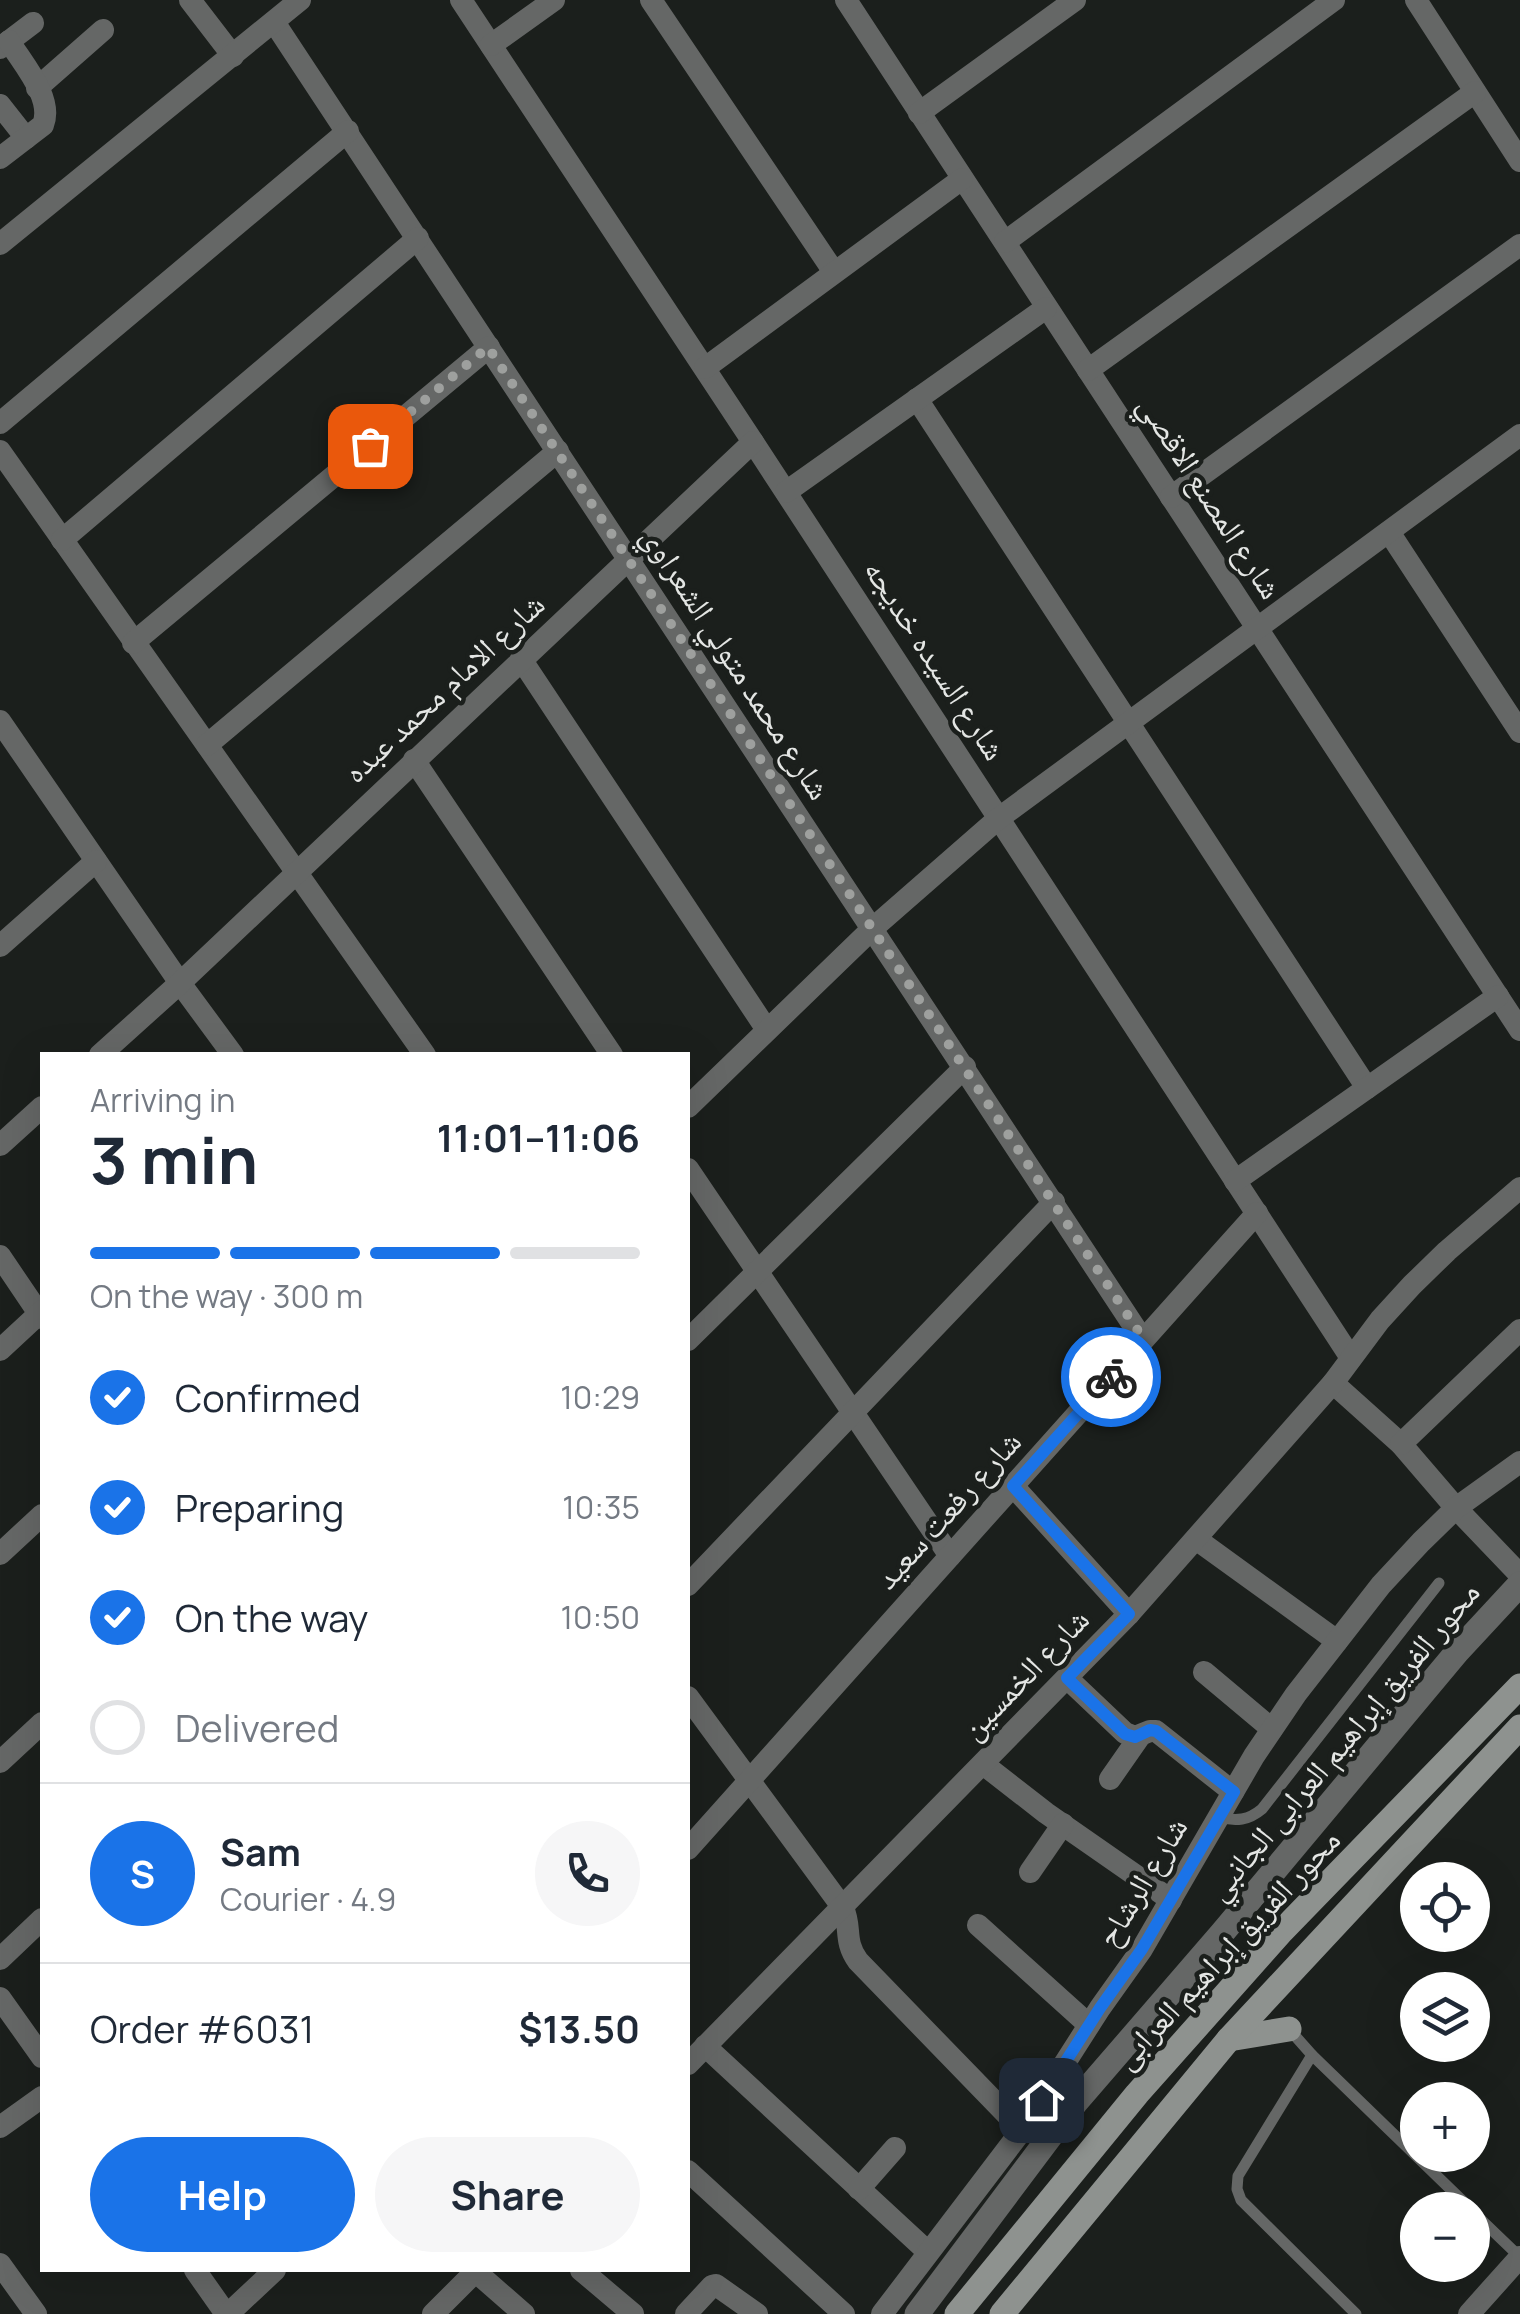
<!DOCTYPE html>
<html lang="en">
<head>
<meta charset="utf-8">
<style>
	body { margin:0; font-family:Manrope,"Noto Naskh Arabic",sans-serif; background:#f6f6f7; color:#1f2937; height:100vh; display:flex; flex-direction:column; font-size:38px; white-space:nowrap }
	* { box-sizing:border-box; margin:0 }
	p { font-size:32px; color:#747a83 }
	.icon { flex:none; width:55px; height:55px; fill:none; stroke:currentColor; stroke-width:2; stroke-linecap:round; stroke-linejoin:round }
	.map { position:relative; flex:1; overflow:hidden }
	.sheet { position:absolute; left:40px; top:1052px; width:650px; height:1220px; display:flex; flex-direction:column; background:#fff; border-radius:0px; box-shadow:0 10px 40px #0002 }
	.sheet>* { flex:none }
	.buttons { position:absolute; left:1400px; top:1862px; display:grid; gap:20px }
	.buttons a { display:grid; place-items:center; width:90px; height:90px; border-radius:50%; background:#fff; box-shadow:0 10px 40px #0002; font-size:50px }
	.pin { position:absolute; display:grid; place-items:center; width:85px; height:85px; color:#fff; margin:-42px; border-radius:20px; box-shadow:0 5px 15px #0006 }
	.courier { position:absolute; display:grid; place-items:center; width:100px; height:100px; margin:-50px; border:8px solid #1a73e8; border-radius:50%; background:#fff; color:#222; box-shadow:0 2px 12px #0007 }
	.summary em { font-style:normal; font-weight:700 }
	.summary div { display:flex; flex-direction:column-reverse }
	.summary { display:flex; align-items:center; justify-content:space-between; height:170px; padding:0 50px }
	h1 { font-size:65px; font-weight:700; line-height:75px }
	.bar { display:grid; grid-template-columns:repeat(4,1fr); gap:15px 10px; align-content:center; height:120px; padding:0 50px }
	.bar i { height:12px; border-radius:8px; background:#e0e1e3 }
	.bar .active { background:#1a73e8 }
	.bar p { grid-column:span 4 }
	.line { display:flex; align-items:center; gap:25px; padding:0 50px; border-top:2px solid #e0e1e3 }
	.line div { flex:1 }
	.round { display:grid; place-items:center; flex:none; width:105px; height:105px; border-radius:52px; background:#f6f6f7 }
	ol { padding:0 50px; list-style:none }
	li { display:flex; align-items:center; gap:30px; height:110px }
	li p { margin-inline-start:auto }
	li .icon { padding:10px; border-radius:50%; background:#1a73e8; color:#fff; stroke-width:4 }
	li:last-child { color:#747a83 }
	li i { width:55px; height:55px; border:5px solid #e0e1e3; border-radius:50% }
	.cta { display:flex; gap:20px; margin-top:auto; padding:20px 50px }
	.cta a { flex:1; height:115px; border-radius:60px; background:#1a73e8; color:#fff; font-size:40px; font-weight:700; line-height:115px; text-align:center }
	.cta a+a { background:#f6f6f7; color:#1f2937 }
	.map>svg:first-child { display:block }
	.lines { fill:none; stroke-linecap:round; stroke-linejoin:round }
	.service { stroke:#656766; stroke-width:11 }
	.minor { stroke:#656766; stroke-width:22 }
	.tertiary { stroke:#656766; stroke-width:25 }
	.secondary { stroke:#8e928f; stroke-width:25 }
	.done { stroke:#9ea09e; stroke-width:10; stroke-dasharray:0 18 }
	.route { stroke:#1a73e8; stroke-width:12 }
	.labels { text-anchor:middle; stroke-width:9; stroke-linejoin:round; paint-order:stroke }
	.street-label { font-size:32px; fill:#e4e6e4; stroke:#1b1f1c }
</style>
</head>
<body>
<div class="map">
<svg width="1520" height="2314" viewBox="0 0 1520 2314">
	<rect width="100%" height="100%" fill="#1b1f1c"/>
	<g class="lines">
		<!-- service -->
		<g class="service">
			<path d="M 1219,1817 C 1236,1822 1249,1820 1262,1809 L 1439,1583"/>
			<polyline points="1289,2029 1312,2055 1472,2210"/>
			<polyline points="1312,2055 1238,2176 1237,2189 1241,2200 1356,2314"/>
			<polyline points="1472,2211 1520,2257"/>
		</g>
		<!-- minor -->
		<g class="minor">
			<polyline points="190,0 233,56"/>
			<polyline points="461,0 753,442 1351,1358"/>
			<polyline points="651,0 834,272"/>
			<polyline points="846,0 1520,1030"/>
			<polyline points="1416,0 1520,161"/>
			<polyline points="274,22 1143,1340"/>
			<polyline points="491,45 554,0"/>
			<polyline points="0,48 33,23"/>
			<polyline points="37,88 103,30"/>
			<polyline points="0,105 26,138"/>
			<polyline points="919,113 1075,0"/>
			<path d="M 0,158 L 43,125 C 54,98 22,63 9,41"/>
			<polyline points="1005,242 1334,0"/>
			<polyline points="0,244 300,0"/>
			<polyline points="705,368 962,179"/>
			<polyline points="1088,370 1475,92"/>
			<polyline points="917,399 1367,1088"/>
			<polyline points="0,423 348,131"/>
			<polyline points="0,451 425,1055"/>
			<polyline points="786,492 1046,308"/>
			<polyline points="1171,497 1520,245"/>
			<polyline points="1389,532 1520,732"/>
			<polyline points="62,540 418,238"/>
			<polyline points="133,643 489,347"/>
			<polyline points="521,659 767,1030"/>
			<polyline points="0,721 180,983 233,1055"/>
			<polyline points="207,745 558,451"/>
			<polyline points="414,760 612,1055"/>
			<polyline points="0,946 96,861"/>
			<polyline points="100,1055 180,983 753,442"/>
			<polyline points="688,1107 872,929 999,818 1520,435"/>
			<polyline points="0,1145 42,1107"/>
			<polyline points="688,1169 950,1556"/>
			<polyline points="1235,1181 1498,996"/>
			<polyline points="0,1256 42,1318"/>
			<polyline points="688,1340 965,1067"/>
			<polyline points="0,1350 42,1311"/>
			<polyline points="1333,1383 1401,1444 1456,1508 1520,1575"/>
			<polyline points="1401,1444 1520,1330"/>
			<polyline points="1013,1486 1129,1614"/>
			<polyline points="1196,1539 1337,1641"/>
			<polyline points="0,1554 42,1515"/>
			<polyline points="688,1585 1054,1202"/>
			<polyline points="1204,1672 1272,1729"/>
			<polyline points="1067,1678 1125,1733 1135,1737 1150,1731 1156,1731 1233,1792"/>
			<path d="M 688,1697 L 843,1908 C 852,1928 843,1940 858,1961 L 1022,2130"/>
			<polyline points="0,1762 42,1723"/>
			<polyline points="983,1764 1046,1813 1171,1900"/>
			<polyline points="1110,1779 1140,1736"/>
			<polyline points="688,1849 1257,1213"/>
			<polyline points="1030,1872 1063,1824"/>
			<polyline points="978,1925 1089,2025"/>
			<polyline points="0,1959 42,1919"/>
			<polyline points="0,1998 42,2057"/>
			<polyline points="705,2046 928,2252"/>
			<polyline points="688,2064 1129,1614 1333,1383 1380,1320 1412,1285 1447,1251 1520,1188"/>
			<polyline points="0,2127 42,2097"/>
			<polyline points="688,2171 844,2314"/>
			<polyline points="859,2189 895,2148"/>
			<polyline points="0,2264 36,2314"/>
			<polyline points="195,2270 226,2314"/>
			<polyline points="581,2270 633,2314"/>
			<polyline points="476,2272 524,2314"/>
			<polyline points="228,2314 275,2270"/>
			<polyline points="433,2314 477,2270"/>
			<polyline points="686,2314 712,2286 716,2285 757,2314"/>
			<polyline points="882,2314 1022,2130 1100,2008 1142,1949 1254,1756 1296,1694 1381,1585 1421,1542 1456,1508 1520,1462"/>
			<polyline points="1469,2314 1520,2257"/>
		</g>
		<!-- tertiary -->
		<polyline class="tertiary" points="917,2314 1076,2102 1223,1932 1457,1652 1520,1584"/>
		<!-- secondary -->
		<g class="secondary">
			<polyline points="1229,2039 1289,2029"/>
			<polyline points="957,2314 1137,2094 1282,1931 1520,1686"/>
			<polyline points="1002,2314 1229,2039 1520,1727"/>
		</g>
	</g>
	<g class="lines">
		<!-- done -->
		<polyline class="done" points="370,446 488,347 1144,1340 1111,1377"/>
		<!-- route -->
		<polyline class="route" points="1041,2100 1100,2008 1142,1949 1234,1792 1156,1731 1150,1730 1135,1737 1125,1734 1067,1678 1129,1614 1013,1486 1111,1377"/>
	</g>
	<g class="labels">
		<!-- street labels -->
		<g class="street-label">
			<text transform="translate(1210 497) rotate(57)" y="11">شارع المصنع الاقصي</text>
			<text transform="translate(935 660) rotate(57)" y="11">شارع السيده خديجه</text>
			<text transform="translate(736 663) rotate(57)" y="11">شارع محمد متولي الشعراوي</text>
			<text transform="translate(444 688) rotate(-43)" y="11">شارع الامام محمد عبده</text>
			<text transform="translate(948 1510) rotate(-48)" y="11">شارع رفعت سعيد</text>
			<text transform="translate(1025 1674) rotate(-46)" y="11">شارع الخمسين</text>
			<text transform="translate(1343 1741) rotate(-50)" y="11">محور الفريق إبراهيم العرابى الجانبي</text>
			<text transform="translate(1142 1882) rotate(-59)" y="11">شارع الرشاح</text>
			<text transform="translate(1227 1949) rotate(-47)" y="11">محور الفريق إبراهيم العرابى</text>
		</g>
	</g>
</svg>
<div class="buttons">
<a><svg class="icon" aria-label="locate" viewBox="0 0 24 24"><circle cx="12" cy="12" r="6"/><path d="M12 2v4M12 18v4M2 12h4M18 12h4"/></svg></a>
<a><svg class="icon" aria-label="layers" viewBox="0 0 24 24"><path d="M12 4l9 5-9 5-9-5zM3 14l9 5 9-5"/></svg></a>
<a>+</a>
<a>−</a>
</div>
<div class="pin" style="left:370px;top:446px;background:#ea580c"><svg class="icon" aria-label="bag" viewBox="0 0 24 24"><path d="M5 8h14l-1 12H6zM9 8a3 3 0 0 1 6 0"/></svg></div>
<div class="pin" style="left:1041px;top:2100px;background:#1f2937"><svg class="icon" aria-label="home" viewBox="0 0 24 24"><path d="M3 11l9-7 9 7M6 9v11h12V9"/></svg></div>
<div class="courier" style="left:1111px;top:1377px"><svg class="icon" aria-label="bike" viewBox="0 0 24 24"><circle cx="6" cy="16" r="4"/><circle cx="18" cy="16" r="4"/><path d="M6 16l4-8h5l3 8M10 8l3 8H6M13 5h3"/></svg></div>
<section class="sheet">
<div class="summary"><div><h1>3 min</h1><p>Arriving in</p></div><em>11:01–11:06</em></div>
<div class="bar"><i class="active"></i><i class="active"></i><i class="active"></i><i></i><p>On the way · 300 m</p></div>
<ol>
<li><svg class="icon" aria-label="check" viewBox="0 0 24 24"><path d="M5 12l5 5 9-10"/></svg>Confirmed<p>10:29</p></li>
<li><svg class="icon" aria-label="check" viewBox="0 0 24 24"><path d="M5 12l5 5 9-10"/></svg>Preparing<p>10:35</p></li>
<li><svg class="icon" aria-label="check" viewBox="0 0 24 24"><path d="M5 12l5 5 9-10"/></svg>On the way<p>10:50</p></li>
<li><i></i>Delivered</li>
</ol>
<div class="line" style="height:180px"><b class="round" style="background:#1a73e8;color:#fff">S</b><div><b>Sam</b><p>Courier · 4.9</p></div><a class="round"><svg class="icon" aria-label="phone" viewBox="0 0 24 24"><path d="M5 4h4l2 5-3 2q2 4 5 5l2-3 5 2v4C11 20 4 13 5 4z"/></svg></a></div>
<div class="line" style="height:130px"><div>Order #6031</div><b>$13.50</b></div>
<div class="cta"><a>Help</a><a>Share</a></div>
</section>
</div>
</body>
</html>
